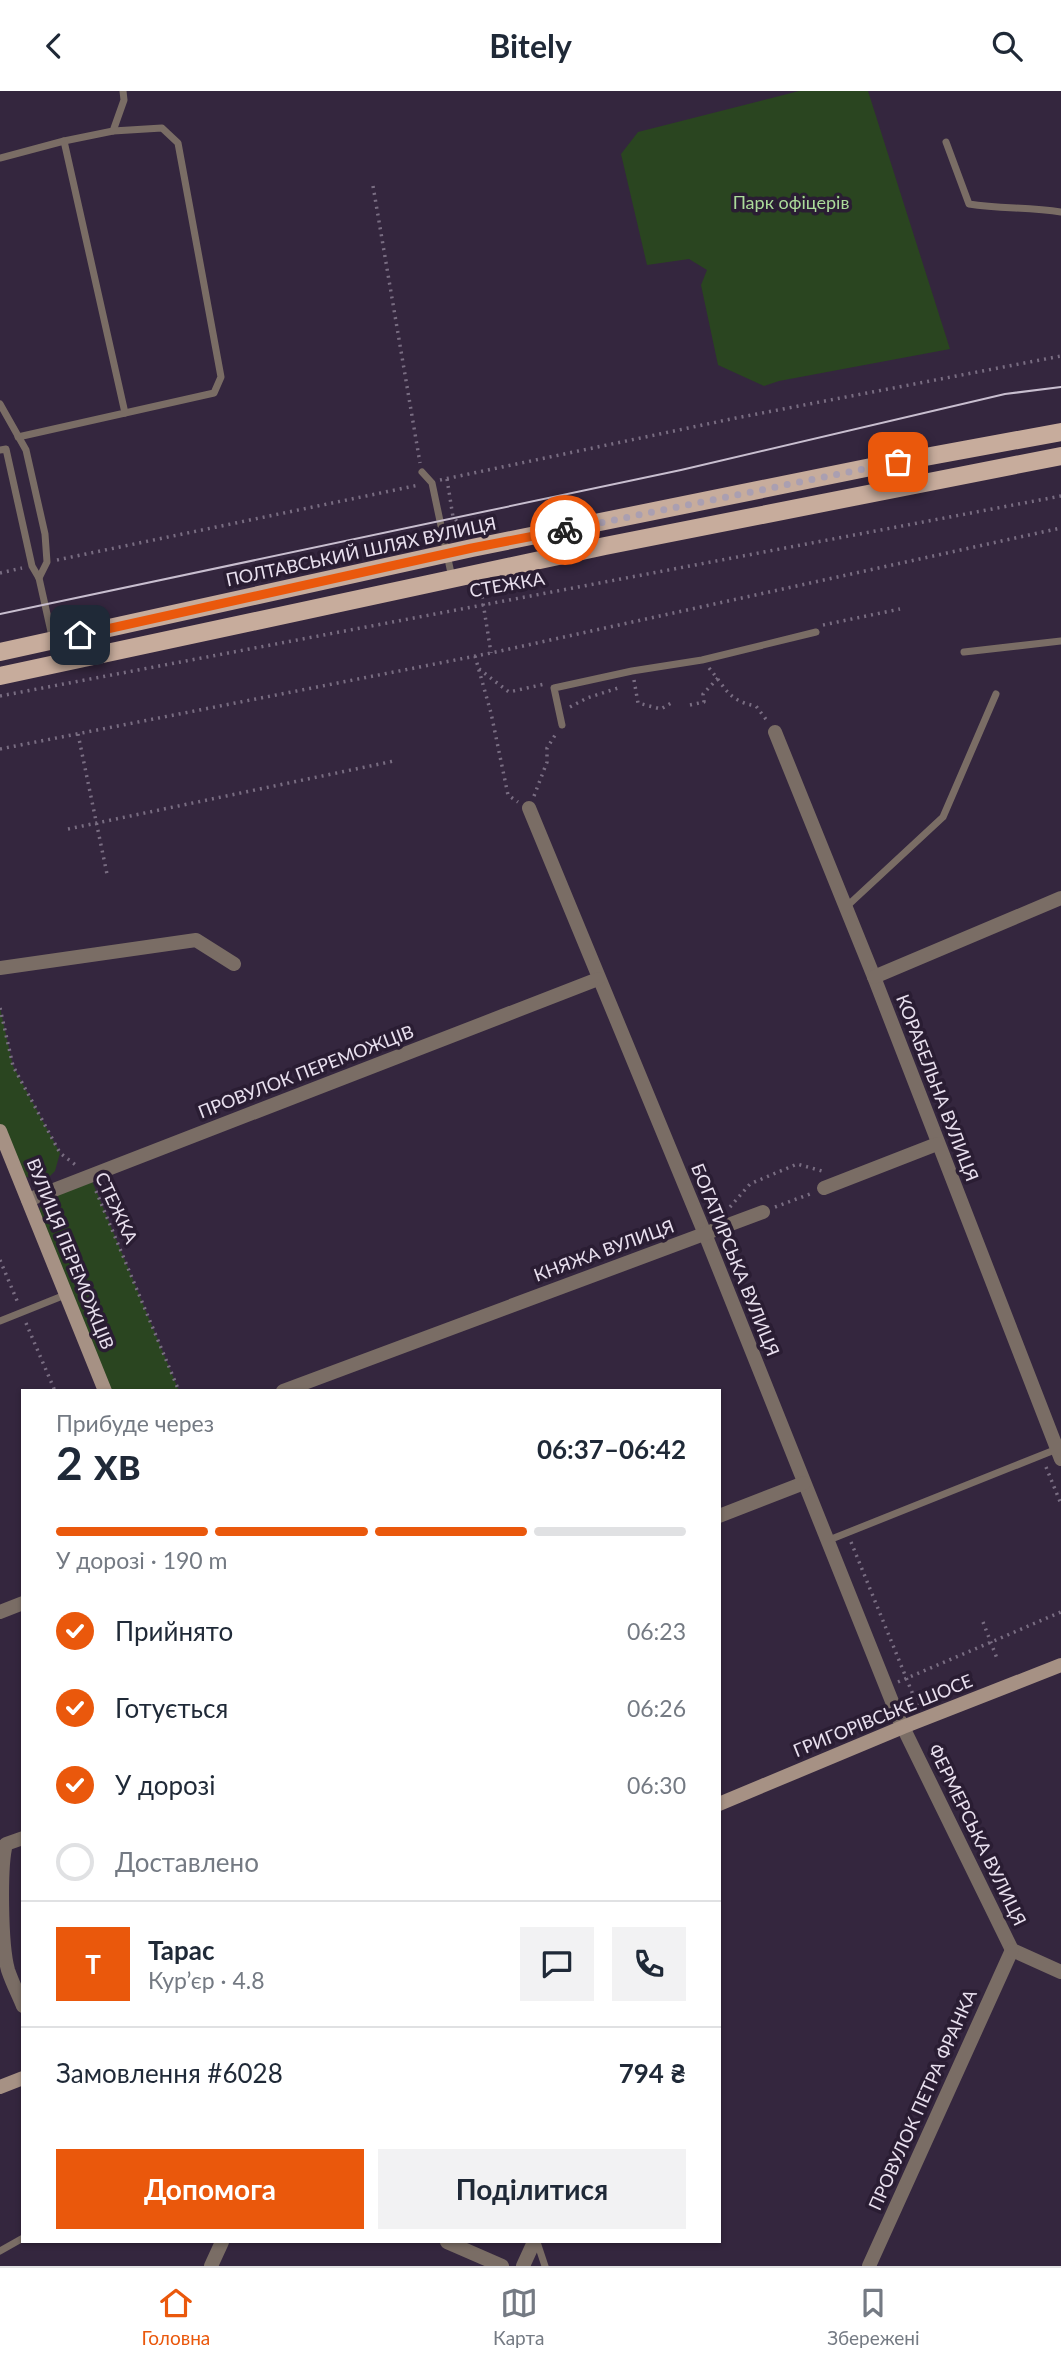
<!DOCTYPE html>
<html lang="uk">
<head>
<meta charset="utf-8">
<style>
	body { margin:0; font-family:Lato,sans-serif; background:#f2f2f3; color:#1f2937; height:100vh; display:flex; flex-direction:column; font-size:26px; white-space:nowrap }
	* { box-sizing:border-box; margin:0 }
	p { font-size:23px; color:#747a83 }
	.icon { flex:none; width:38px; height:38px; fill:none; stroke:currentColor; stroke-width:2; stroke-linecap:round; stroke-linejoin:round }
	.map { position:relative; flex:1; overflow:hidden }
	.details { position:absolute; left:21px; top:1298px; width:700px; height:854px; display:flex; flex-direction:column; background:#fff; border-radius:0px; box-shadow:0 2px 5px #0004 }
	.details>* { flex:none }
	.pin { position:absolute; display:grid; place-items:center; width:60px; height:60px; color:#fff; margin:-30px; border-radius:14px; box-shadow:0 4px 10px #0006 }
	.courier { position:absolute; display:grid; place-items:center; width:70px; height:70px; margin:-35px; border:5px solid #ea580c; border-radius:50%; background:#fff; color:#222; box-shadow:0 2px 9px #0007 }
	.headline em { font-style:normal; font-weight:700 }
	.headline div { display:flex; flex-direction:column-reverse }
	.headline { display:flex; align-items:center; justify-content:space-between; height:119px; padding:0 35px }
	h1 { font-size:46px; font-weight:700; line-height:52px }
	.bar { display:grid; grid-template-columns:repeat(4,1fr); gap:10px 7px; align-content:center; height:84px; padding:0 35px }
	.bar i { height:9px; border-radius:5px; background:#e0e1e3 }
	.bar .selected { background:#ea580c }
	.bar p { grid-column:span 4 }
	.line { display:flex; align-items:center; gap:18px; padding:0 35px; border-top:2px solid #e0e1e3 }
	.line div { flex:1 }
	.round { display:grid; place-items:center; flex:none; width:74px; height:74px; border-radius:0px; background:#f2f2f3 }
	ol { padding:0 35px; list-style:none }
	li { display:flex; align-items:center; gap:21px; height:77px }
	li p { margin-inline-start:auto }
	li .icon { padding:7px; border-radius:50%; background:#ea580c; color:#fff; stroke-width:4 }
	li:last-child { color:#747a83 }
	li i { width:38px; height:38px; border:4px solid #e0e1e3; border-radius:50% }
	.cta { display:flex; gap:14px; margin-top:auto; padding:14px 35px }
	.cta a { flex:1; height:80px; border-radius:0px; background:#ea580c; color:#fff; font-size:28px; font-weight:700; line-height:80px; text-align:center }
	.cta a+a { background:#f2f2f3; color:#1f2937 }
	header { display:flex; justify-content:space-between; align-items:center; height:91px; padding:0 35px; background:#fff; font-size:32px; font-weight:700 }
	.tab-bar { display:flex; justify-content:space-around; align-items:center; height:98px; border-top:2px solid #e0e1e3; background:#fff; font-size:19px; color:#747a83 }
	.tab-bar a { display:grid; justify-items:center; gap:4px }
	.tab-bar .selected { color:#ea580c }
	.map>svg:first-child { display:block }
	.green { fill:#2a4520 }
	.lines { fill:none; stroke-linecap:round; stroke-linejoin:round }
	.path { stroke:#796d82; stroke-width:3.5; stroke-dasharray:2 5; stroke-linecap:butt }
	.lane { stroke:#7a6d65; stroke-width:7 }
	.street { stroke:#7a6d65; stroke-width:14 }
	.secondary { stroke:#a69184; stroke-width:14 }
	.primary { stroke:#c7ac9c; stroke-width:18 }
	.tram { stroke:#c8becf; stroke-width:2 }
	.done { stroke:#aa9fb1; stroke-width:7; stroke-dasharray:0 12.6 }
	.route { stroke:#ea580c; stroke-width:9 }
	.labels { text-anchor:middle; stroke-width:7; stroke-linejoin:round; paint-order:stroke }
	.park-label { font-size:18px; fill:#abdb9a; stroke:#2a1d33 }
	.street-label { font-size:18px; fill:#e9e0ef; stroke:#2a1d33 }
</style>
</head>
<body>
<header><svg class="icon" aria-label="back" viewBox="0 0 24 24"><path d="M15 5l-7 7 7 7"/></svg>Bitely<svg class="icon" aria-label="search" viewBox="0 0 24 24"><circle cx="10" cy="10" r="6"/><path d="M15 15l6 6"/></svg></header>
<div class="map">
<svg width="1061" height="2175" viewBox="0 0 1061 2175">
	<rect width="100%" height="100%" fill="#34263e"/>
	<!-- green -->
	<g class="green">
		<polygon points="799,0 868,0 950,258 779,290 764,295 718,274 701,194 707,179 689,168 647,174 621,63 638,41"/>
		<polygon points="0,917 13,975 60,1062 55,1080 45,1090 18,1084 0,1040"/>
		<polygon points="90,1085 179,1300 105,1300 36,1128 45,1103"/>
	</g>
	<g class="lines">
		<!-- path -->
		<g class="path">
			<polyline points="373,95 420,372"/>
			<polyline points="447,388 453,426 468,442"/>
			<polyline points="440,389 736,327 1061,265"/>
			<polyline points="57,469 419,394"/>
			<polyline points="0,482 22,477"/>
			<polyline points="481,499 491,562"/>
			<polyline points="823,534 900,518"/>
			<polyline points="475,565 491,622 508,704 518,711"/>
			<path d="M 709,577 C 726,597 728,610 756,615 L 768,631"/>
			<polyline points="479,578 509,601 545,593"/>
			<polyline points="634,589 638,612 661,618 671,612"/>
			<polyline points="0,605 1061,405"/>
			<polyline points="690,614 704,611 703,603 718,587"/>
			<polyline points="570,616 587,607 618,597"/>
			<polyline points="78,643 107,783"/>
			<polyline points="0,658 491,562 1061,437"/>
			<polyline points="534,705 547,671 547,657 557,641"/>
			<polyline points="68,738 394,670"/>
			<polyline points="0,917 13,975 60,1062 77,1075"/>
			<polyline points="96,1100 179,1300"/>
			<polyline points="730,1116 750,1093 797,1073 822,1080"/>
			<polyline points="775,1116 810,1103"/>
			<polyline points="0,1169 18,1212"/>
			<polyline points="26,1232 55,1300"/>
			<polyline points="1046,1376 1061,1413"/>
			<polyline points="851,1451 918,1616"/>
			<polyline points="983,1531 998,1570"/>
			<polyline points="898,1591 1061,1521"/>
		</g>
		<!-- lane -->
		<g class="lane">
			<polyline points="113,40 162,37 178,52 221,286 214,302 125,322"/>
			<polyline points="64,50 113,40 124,9 123,0"/>
			<path d="M 946,51 L 969,113 C 1000,118 1030,116 1061,121"/>
			<polyline points="0,67 64,50 125,322 18,346"/>
			<polyline points="0,313 26,359 45,443 47,471 39,487"/>
			<polyline points="0,359 6,358 32,475 39,487 58,572"/>
			<polyline points="422,381 432,392 452,487"/>
			<polyline points="964,561 1061,550"/>
			<polyline points="562,634 554,597 632,580 702,569 816,541"/>
			<polyline points="845,817 943,726 996,603"/>
			<polyline points="0,1230 65,1204"/>
			<polyline points="829,1449 1057,1358"/>
			<polyline points="537,2151 545,2175"/>
			<polyline points="0,2160 23,2147"/>
		</g>
		<!-- street -->
		<g class="street">
			<polyline points="775,641 874,886 1061,1368"/>
			<polyline points="529,717 705,1143 899,1628 1012,1859 1061,1881"/>
			<polyline points="0,877 196,849 234,873"/>
			<polyline points="874,886 1061,807"/>
			<polyline points="824,1097 937,1053"/>
			<polyline points="28,1109 598,888"/>
			<polyline points="283,1300 763,1121"/>
			<polyline points="719,1425 804,1392"/>
			<polyline points="0,1521 23,1512"/>
			<path d="M 23,1747 L 6,1753 C 0,1775 1,1854 8,1879 C 12,1891 18,1903 23,1915"/>
			<polyline points="447,2151 502,2175"/>
			<polyline points="211,2175 222,2151"/>
			<polyline points="523,2175 534,2151"/>
			<polyline points="869,2175 1012,1859"/>
		</g>
		<!-- secondary -->
		<g class="secondary">
			<polyline points="0,1040 105,1300"/>
			<polyline points="719,1713 903,1636 1061,1574"/>
			<polyline points="0,1996 23,1987"/>
		</g>
		<!-- primary -->
		<g class="primary">
			<polyline points="0,561 472,457 871,376 1061,341"/>
			<polyline points="0,585 605,455 1061,365"/>
		</g>
		<!-- tram -->
		<polyline class="tram" points="0,523 681,379 1005,303 1061,296"/>
	</g>
	<g class="lines">
		<!-- done -->
		<polyline class="done" points="565,439 898,371"/>
		<!-- route -->
		<polyline class="route" points="80,544 472,457 565,439"/>
	</g>
	<g class="labels">
		<!-- park labels -->
		<g class="park-label">
			<text x="791" y="118">Парк офіцерів</text>
		</g>
		<!-- street labels -->
		<g class="street-label">
			<text transform="translate(361 461) rotate(-12)" y="6">ПОЛТАВСЬКИЙ ШЛЯХ ВУЛИЦЯ</text>
			<text transform="translate(507 494) rotate(-10)" y="6">СТЕЖКА</text>
			<text transform="translate(306 981) rotate(-21)" y="6">ПРОВУЛОК ПЕРЕМОЖЦІВ</text>
			<text transform="translate(937 997) rotate(69)" y="6">КОРАБЕЛЬНА ВУЛИЦЯ</text>
			<text transform="translate(116 1117) rotate(65)" y="6">СТЕЖКА</text>
			<text transform="translate(604 1160) rotate(-20)" y="6">КНЯЖА ВУЛИЦЯ</text>
			<text transform="translate(70 1163) rotate(68)" y="6">ВУЛИЦЯ ПЕРЕМОЖЦІВ</text>
			<text transform="translate(735 1169) rotate(68)" y="6">БОГАТИРСЬКА ВУЛИЦЯ</text>
			<text transform="translate(883 1625) rotate(-22)" y="6">ГРИГОРІВСЬКЕ ШОСЕ</text>
			<text transform="translate(977 1744) rotate(64)" y="6">ФЕРМЕРСЬКА ВУЛИЦЯ</text>
			<text transform="translate(923 2009) rotate(-66)" y="6">ПРОВУЛОК ПЕТРА ФРАНКА</text>
		</g>
	</g>
</svg>
<div class="pin" style="left:898px;top:371px;background:#ea580c"><svg class="icon" aria-label="bag" viewBox="0 0 24 24"><path d="M5 8h14l-1 12H6zM9 8a3 3 0 0 1 6 0"/></svg></div>
<div class="pin" style="left:80px;top:544px;background:#1f2937"><svg class="icon" aria-label="home" viewBox="0 0 24 24"><path d="M3 11l9-7 9 7M6 9v11h12V9"/></svg></div>
<div class="courier" style="left:565px;top:439px"><svg class="icon" aria-label="bike" viewBox="0 0 24 24"><circle cx="6" cy="16" r="4"/><circle cx="18" cy="16" r="4"/><path d="M6 16l4-8h5l3 8M10 8l3 8H6M13 5h3"/></svg></div>
<section class="details">
<div class="headline"><div><h1>2 хв</h1><p>Прибуде через</p></div><em>06:37–06:42</em></div>
<div class="bar"><i class="selected"></i><i class="selected"></i><i class="selected"></i><i></i><p>У дорозі · 190 m</p></div>
<ol>
<li><svg class="icon" aria-label="check" viewBox="0 0 24 24"><path d="M5 12l5 5 9-10"/></svg>Прийнято<p>06:23</p></li>
<li><svg class="icon" aria-label="check" viewBox="0 0 24 24"><path d="M5 12l5 5 9-10"/></svg>Готується<p>06:26</p></li>
<li><svg class="icon" aria-label="check" viewBox="0 0 24 24"><path d="M5 12l5 5 9-10"/></svg>У дорозі<p>06:30</p></li>
<li><i></i>Доставлено</li>
</ol>
<div class="line" style="height:126px"><b class="round" style="background:#ea580c;color:#fff">Т</b><div><b>Тарас</b><p>Кур’єр · 4.8</p></div><a class="round"><svg class="icon" aria-label="chat" viewBox="0 0 24 24"><path d="M4 5h16v11H9l-5 4z"/></svg></a><a class="round"><svg class="icon" aria-label="phone" viewBox="0 0 24 24"><path d="M5 4h4l2 5-3 2q2 4 5 5l2-3 5 2v4C11 20 4 13 5 4z"/></svg></a></div>
<div class="line" style="height:91px"><div>Замовлення #6028</div><b>794 ₴</b></div>
<div class="cta"><a>Допомога</a><a>Поділитися</a></div>
</section>
</div>
<nav class="tab-bar">
<a class="selected"><svg class="icon" aria-label="home" viewBox="0 0 24 24"><path d="M3 11l9-7 9 7M6 9v11h12V9"/></svg>Головна</a>
<a><svg class="icon" aria-label="map" viewBox="0 0 24 24"><path d="M3 6l6-2 6 2 6-2v14l-6 2-6-2-6 2zM9 4v14M15 6v14"/></svg>Карта</a>
<a><svg class="icon" aria-label="saved" viewBox="0 0 24 24"><path d="M7 4h10v16l-5-4-5 4z"/></svg>Збережені</a>
</nav>
</body>
</html>
